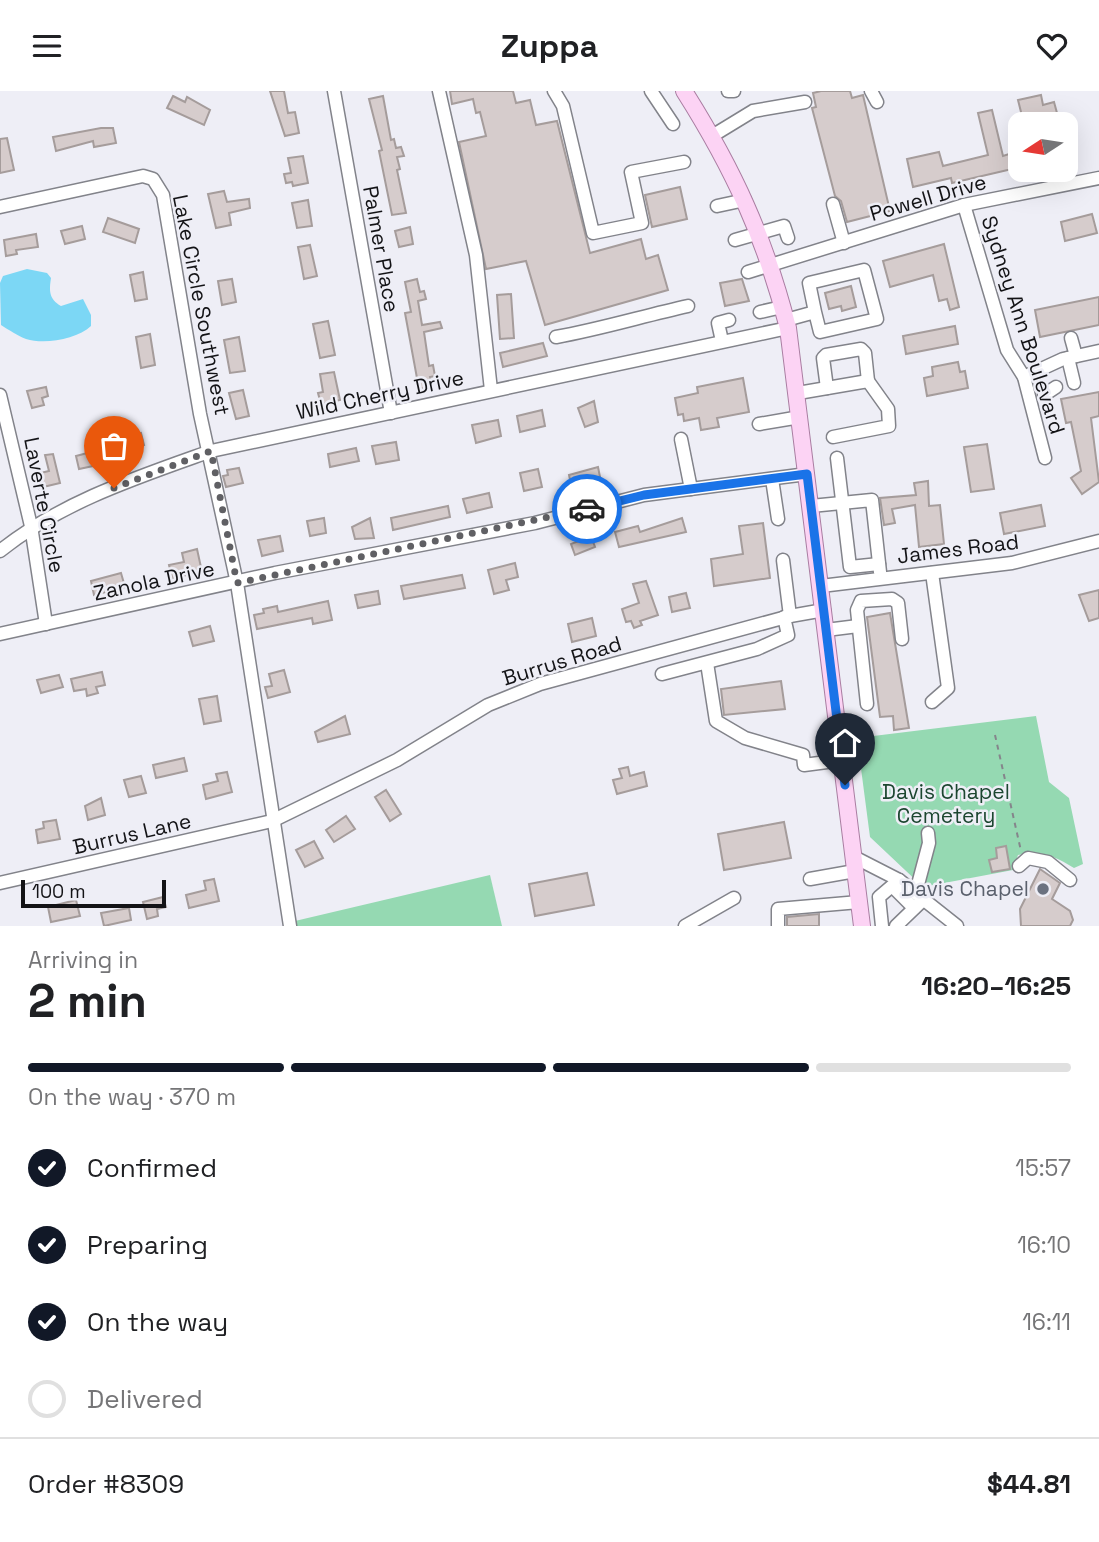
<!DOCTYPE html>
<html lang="en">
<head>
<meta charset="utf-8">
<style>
	body { margin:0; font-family:"Space Grotesk",sans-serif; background:#f6f6f6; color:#202124; height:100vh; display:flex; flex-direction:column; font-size:26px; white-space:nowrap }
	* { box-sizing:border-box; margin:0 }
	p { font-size:23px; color:#757577 }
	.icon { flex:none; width:38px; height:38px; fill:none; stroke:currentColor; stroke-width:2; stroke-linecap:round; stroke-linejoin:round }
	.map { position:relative; height:835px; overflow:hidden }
	.details { display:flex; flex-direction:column; background:#fff; flex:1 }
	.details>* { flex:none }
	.needle { width:46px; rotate:258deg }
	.buttons { position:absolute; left:1008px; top:21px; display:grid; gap:14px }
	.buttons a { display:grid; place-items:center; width:70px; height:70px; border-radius:14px; background:#fff; box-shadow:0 7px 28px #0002; font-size:35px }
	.scale { position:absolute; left:21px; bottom:18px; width:145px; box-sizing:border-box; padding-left:7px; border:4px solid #131316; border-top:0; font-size:19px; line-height:24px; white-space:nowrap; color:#131316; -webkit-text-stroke:5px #eeeef6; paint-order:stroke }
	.pin { position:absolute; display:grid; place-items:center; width:60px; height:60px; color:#fff; margin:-72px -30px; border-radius:50% 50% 50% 0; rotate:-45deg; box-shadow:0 0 7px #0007 }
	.pin .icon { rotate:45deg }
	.courier { position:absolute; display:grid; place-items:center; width:70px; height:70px; margin:-35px; border:5px solid #1a73e8; border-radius:50%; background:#fff; color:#222; box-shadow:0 2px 9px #0007 }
	.summary em { font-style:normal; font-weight:700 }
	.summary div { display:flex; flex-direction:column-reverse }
	.summary { display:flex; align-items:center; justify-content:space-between; height:119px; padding:0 28px }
	h1 { font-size:46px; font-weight:700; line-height:52px }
	.bar { display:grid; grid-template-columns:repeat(4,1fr); gap:10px 7px; align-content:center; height:84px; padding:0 28px }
	.bar i { height:9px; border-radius:5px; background:#e0e0e0 }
	.bar .on { background:#111827 }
	.bar p { grid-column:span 4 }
	.line { display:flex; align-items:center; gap:18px; padding:0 28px; border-top:2px solid #e0e0e0 }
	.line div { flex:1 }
	ol { padding:0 28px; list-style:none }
	li { display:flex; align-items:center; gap:21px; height:77px }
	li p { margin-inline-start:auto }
	li .icon { padding:7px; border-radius:50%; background:#111827; color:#fff; stroke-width:4 }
	li:last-child { color:#757577 }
	li i { width:38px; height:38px; border:4px solid #e0e0e0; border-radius:50% }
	header { display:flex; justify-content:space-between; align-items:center; height:91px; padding:0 28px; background:#fff; font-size:32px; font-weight:700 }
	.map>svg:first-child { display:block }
	.green { fill:#95d9b2 }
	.water { fill:#7cd7f5 }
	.building { fill:#d6cccc; stroke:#a59c9b; stroke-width:2 }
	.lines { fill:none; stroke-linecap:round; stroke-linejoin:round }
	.minor-casing { stroke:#82838a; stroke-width:15 }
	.major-casing { stroke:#a97da1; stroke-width:18 }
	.path { stroke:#85858b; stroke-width:2; stroke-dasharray:5 5; stroke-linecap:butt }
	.minor { stroke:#fff; stroke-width:12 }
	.major { stroke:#fcd3f4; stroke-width:16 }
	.done { stroke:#606064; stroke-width:7; stroke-dasharray:0 12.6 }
	.route { stroke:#1a73e8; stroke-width:9 }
	.worship-dot { fill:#6b7280; stroke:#eeeef6; stroke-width:2.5 }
	.labels { text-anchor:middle; stroke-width:5; stroke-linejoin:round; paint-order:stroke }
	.street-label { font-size:21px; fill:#131316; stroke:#eeeef6 }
	.park-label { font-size:21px; fill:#1c4630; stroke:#eeeef6 }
	.worship-label { font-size:21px; fill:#5b616d; stroke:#eeeef6; text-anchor:end }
</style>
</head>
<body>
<header><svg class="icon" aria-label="menu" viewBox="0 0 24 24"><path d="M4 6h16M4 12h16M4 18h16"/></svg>Zuppa<svg class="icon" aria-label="heart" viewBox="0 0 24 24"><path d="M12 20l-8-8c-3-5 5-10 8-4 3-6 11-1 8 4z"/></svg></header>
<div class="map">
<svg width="1099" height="835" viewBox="0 0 1099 835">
	<rect width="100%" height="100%" fill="#eeeef6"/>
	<!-- green -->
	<g class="green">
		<path d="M 1036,625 L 1049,691 L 1069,707 L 1083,773 L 1074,777 C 1054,765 1042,759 1018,764 L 1013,779 L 923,796 L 870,746 L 857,647 Z"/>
		<polygon points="490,784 502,835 296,835 295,830"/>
	</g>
	<!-- water -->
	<path class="water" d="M 27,178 L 47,182 L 51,187 C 49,200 49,208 61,215 L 83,208 L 91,224 L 91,235 C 77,248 45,254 26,248 C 18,245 9,239 1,234 L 0,192 L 3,185 Z"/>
	<!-- building -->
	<g class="building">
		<polygon points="270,0 284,0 288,22 295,21 299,42 285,45"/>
		<polygon points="450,0 513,0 516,12 530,9 536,34 557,30 590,162 641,148 646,168 658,164 668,199 545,234 526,170 486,178 459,51 486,45 480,21 476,22 473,8 452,13"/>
		<polygon points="821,0 850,0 852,7 863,4 890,120 847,131 841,110 835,105 812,17 816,16 813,2"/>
		<polygon points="1041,4 1043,14 1054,11 1060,33 1024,33 1018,9"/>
		<polygon points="173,5 185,11 187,6 210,19 204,34 167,17"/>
		<polygon points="383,5 391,49 394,48 396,57 401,56 404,65 397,66 400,78 397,79 406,122 392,124 379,60 382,59 369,8"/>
		<polygon points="992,19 1003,65 1009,63 1012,78 952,92 951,87 913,96 907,68 939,61 943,75 988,64 978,22"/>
		<polygon points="101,37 113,37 116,52 94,56 93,50 56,60 53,46"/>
		<polygon points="7,47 14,79 0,82 0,48"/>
		<polygon points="303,65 308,92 293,95 292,91 286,92 284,83 291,82 288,67"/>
		<polygon points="680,96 687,128 652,136 645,104"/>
		<polygon points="224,100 227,111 249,108 250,117 229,122 231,134 216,137 208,103"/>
		<polygon points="308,109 312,135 297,137 292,112"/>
		<polygon points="1092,123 1097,142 1065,150 1061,131"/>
		<polygon points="108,127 139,138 135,152 103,141"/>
		<polygon points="82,135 85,148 65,153 61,140"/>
		<polygon points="410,136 413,153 399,156 395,140"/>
		<polygon points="36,143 38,156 16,159 17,163 6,165 4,149"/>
		<polygon points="944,153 959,216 950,219 947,208 939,210 933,184 890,196 883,170"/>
		<polygon points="310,154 317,185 304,188 298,156"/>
		<polygon points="143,181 147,208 135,210 130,184"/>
		<polygon points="232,188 236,211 222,214 218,190"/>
		<polygon points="417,188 420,201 424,200 426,208 418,210 422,234 440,231 442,237 424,241 429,275 433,274 435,285 430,286 432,296 419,298 405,222 411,221 405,191"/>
		<polygon points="742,188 749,210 725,215 720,192"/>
		<polygon points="851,195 856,216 842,220 841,215 829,218 825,202"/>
		<polygon points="511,203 514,247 500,248 497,204"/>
		<polygon points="1099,206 1099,234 1040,246 1035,219"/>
		<polygon points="328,230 335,264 320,267 313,233"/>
		<polygon points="955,235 958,253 906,263 903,245"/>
		<polygon points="150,243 155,274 141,277 136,246"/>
		<polygon points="239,246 245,280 230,282 224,249"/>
		<polygon points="543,252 547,265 503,276 500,262"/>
		<polygon points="958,271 960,281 965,280 968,297 927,305 924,287 933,285 932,276"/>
		<polygon points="334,281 340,309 321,313 318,302 323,301 320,283"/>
		<polygon points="743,287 749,321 717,327 719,336 701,339 699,327 684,330 683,323 678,324 675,307 698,302 697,296"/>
		<polygon points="46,296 48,305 42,307 44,314 32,317 27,300"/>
		<polygon points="243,299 249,325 236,328 229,302"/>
		<polygon points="1099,301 1099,325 1091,327 1099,391 1082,403 1071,387 1081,380 1071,331 1066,332 1061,308"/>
		<polygon points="594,310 598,331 585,336 578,317"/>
		<polygon points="542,319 545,335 520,341 517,325"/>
		<polygon points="498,329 501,345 476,352 472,334"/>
		<polygon points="141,342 144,354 123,360 120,347"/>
		<polygon points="396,351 399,369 376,373 372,355"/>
		<polygon points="987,353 994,398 971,401 964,356"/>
		<polygon points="356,357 359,370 330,376 328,363"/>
		<polygon points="95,360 98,374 79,378 76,365"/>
		<polygon points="53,363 60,392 39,397 36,383 49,380 45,364"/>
		<polygon points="598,376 601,391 572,398 569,384"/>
		<polygon points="239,377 243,392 226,396 223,385 228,384 227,379"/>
		<polygon points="538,378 542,396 524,400 520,382"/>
		<polygon points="928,390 929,415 940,414 944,453 919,456 915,414 892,418 895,432 884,434 880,407 916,404 914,392"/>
		<polygon points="489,402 492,416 467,422 463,408"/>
		<polygon points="1041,414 1045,435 1004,443 1000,422"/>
		<polygon points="448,415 450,426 393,439 391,427"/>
		<polygon points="324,427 326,442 310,445 307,430"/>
		<polygon points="370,427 374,447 355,448 352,436"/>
		<polygon points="682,427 686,441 619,456 615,441 638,435 640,441"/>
		<polygon points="763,432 770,487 714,495 711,468 743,463 739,435"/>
		<polygon points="280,445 283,460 262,465 258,449"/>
		<polygon points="591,445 595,456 575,464 571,453"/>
		<polygon points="197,458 202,481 172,487 169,474 184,471 182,462"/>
		<polygon points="515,472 518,486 506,489 509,499 494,503 488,479"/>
		<polygon points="121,482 125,496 94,504 91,490"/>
		<polygon points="462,484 465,497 404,508 401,495"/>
		<polygon points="646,490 658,524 640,530 642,534 634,537 631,530 626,531 622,518 639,512 633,493"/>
		<polygon points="1099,499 1099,527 1089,530 1079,504"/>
		<polygon points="378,500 380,513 358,517 355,504"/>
		<polygon points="686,502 690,517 672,521 669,506"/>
		<polygon points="328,510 332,529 313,533 312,527 257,538 254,524 264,522 263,518 277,515 278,521"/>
		<polygon points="890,522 909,637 894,639 893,625 880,626 867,526"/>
		<polygon points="592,527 596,545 572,551 568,533"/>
		<polygon points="210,535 214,550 193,555 189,541"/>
		<polygon points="284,579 290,601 268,607 265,596 272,595 269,583"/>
		<polygon points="102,581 105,594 96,596 98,602 87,605 86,598 74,600 71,588"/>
		<polygon points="59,584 63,596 41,602 37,589"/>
		<polygon points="781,590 785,618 724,624 721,598"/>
		<polygon points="217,605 221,630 204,633 199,608"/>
		<polygon points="345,625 350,643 318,651 315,641"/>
		<polygon points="184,667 187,680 156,687 153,674"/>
		<polygon points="628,676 630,685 644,681 647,695 617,703 613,689 622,687 619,678"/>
		<polygon points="227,681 232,701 206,708 203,694 218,690 216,683"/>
		<polygon points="141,685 146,702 129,706 124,689"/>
		<polygon points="386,699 401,723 390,730 375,706"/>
		<polygon points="101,707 105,724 88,729 85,715"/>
		<polygon points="346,725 355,738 334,751 326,739"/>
		<polygon points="56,729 60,748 38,752 36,739 44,737 43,731"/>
		<polygon points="784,731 791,767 724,779 718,743"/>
		<polygon points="314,750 323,767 305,776 296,759"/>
		<polygon points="1006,755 1010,778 992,781 989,769 997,767 996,757"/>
		<polygon points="1040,778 1060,792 1052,808 1070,820 1073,829 1070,835 1021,835 1020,818"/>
		<polygon points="587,782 594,814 535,825 529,793"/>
		<polygon points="214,788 219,810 189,817 186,804 206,799 204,790"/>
		<polygon points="163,806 166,816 157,818 158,825 147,828 143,811"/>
		<polygon points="76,809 80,825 51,831 48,816"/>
		<polygon points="129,817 131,829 104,835 101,822"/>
		<polygon points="819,823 819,835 787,835 787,826"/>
	</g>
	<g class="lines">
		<defs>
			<g id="minor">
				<polyline points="334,0 391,322"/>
				<polyline points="439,0 476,164 491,299"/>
				<polyline points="554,0 563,15 593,142 642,132 631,81 684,71"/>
				<polyline points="651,0 673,33"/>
				<polyline points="728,0 734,0"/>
				<polyline points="871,0 877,11"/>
				<polyline points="712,45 753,20 805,11"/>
				<polyline points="833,113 844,152"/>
				<polyline points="964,114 1007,259 1024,286 1045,367"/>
				<polyline points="717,115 745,109"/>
				<polyline points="0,116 143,85 153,88 163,104 200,323 237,492 290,835"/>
				<polyline points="735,149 784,135 788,147"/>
				<polyline points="748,181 964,114 1099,87"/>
				<polyline points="760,221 782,216"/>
				<polyline points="786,229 815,221 809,192 864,179 877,228 820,241 815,221"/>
				<path d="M 556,246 C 601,238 643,225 688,215"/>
				<polyline points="1071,247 1076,265"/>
				<polyline points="722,250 718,232 729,229"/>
				<polyline points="1068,267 1074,292"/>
				<polyline points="1024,286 1063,268 1099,260"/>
				<polyline points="827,297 823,267 826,264 861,258 865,262 868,290"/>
				<polyline points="798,302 868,290 888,318 889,335 833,346"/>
				<polyline points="0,304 31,435 46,533"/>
				<polyline points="1044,304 1056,296"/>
				<polyline points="759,333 800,326"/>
				<polyline points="681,348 691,398"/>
				<polyline points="837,367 850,476 879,473"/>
				<polyline points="772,388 778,428"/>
				<polyline points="811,415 872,409 880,481"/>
				<path d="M 0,460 C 61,411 138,386 211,360 L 788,237"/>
				<polyline points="783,469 790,525"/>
				<polyline points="932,482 948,597 932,611"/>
				<polyline points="821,495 1012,472 1099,450"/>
				<polyline points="826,539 858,535"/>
				<polyline points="0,543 275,482 535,432 644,404 807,383"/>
				<polyline points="707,572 716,630 745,647 803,664 804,674 842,669"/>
				<polyline points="662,583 757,558 788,544 784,526"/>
				<polyline points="867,613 857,519 861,510 892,508 898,512 902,548"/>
				<polyline points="854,766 899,789 957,835"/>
				<polyline points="1019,775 1028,767 1048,771 1070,789"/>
				<polyline points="810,788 855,780"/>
				<polyline points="0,792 272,730 397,669 488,614 540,593 790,525 824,519"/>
				<polyline points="893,796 914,817"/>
				<polyline points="916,801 929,752 928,742"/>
				<polyline points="685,835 734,807"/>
				<polyline points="778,835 778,818 859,811"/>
				<polyline points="882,835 879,806 899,789"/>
				<polyline points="896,835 924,808"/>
			</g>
			<path id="major" d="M 684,0 C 734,79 765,147 788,237 L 862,835"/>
		</defs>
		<!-- minor casing -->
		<use href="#minor" class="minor-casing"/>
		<!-- major casing -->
		<use href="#major" class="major-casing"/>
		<!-- path -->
		<polyline class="path" points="995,644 1021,760"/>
		<!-- minor -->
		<use href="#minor" class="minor"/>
		<!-- major -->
		<use href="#major" class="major"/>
	</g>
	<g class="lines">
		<!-- done -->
		<polyline class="done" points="114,397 211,360 237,492 587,418"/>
		<!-- route -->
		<polyline class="route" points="587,418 644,404 807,383 845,694"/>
	</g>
	<!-- markers -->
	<circle class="worship-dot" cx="1043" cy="798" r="7"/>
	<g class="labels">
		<!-- street labels -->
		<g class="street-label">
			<text transform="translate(928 107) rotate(-16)" y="7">Powell Drive</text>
			<text transform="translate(381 158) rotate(80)" y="7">Palmer Place</text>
			<text transform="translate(201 214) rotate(79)" y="7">Lake Circle Southwest</text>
			<text transform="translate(1023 234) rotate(72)" y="7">Sydney Ann Boulevard</text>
			<text transform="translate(380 304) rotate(-12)" y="7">Wild Cherry Drive</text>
			<text transform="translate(44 414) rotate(79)" y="7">Laverte Circle</text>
			<text transform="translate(958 458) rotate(-7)" y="7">James Road</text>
			<text transform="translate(154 490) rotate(-12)" y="7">Zanola Drive</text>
			<text transform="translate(562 570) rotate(-17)" y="7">Burrus Road</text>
			<text transform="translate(132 743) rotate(-13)" y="7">Burrus Lane</text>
		</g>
		<!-- park labels -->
		<g class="park-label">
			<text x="946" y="708">Davis Chapel<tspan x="946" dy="24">Cemetery</tspan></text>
		</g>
		<!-- worship labels -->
		<g class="worship-label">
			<text x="1029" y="805">Davis Chapel</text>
		</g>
	</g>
</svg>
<div class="buttons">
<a><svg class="needle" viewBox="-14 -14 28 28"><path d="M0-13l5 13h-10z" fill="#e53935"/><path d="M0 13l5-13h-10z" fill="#757577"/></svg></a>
</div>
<div class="scale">100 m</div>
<div class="pin" style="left:114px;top:397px;background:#ea580c"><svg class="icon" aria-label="bag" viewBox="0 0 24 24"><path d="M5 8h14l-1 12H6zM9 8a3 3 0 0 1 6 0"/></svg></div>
<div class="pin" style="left:845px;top:694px;background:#1f2937"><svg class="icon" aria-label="home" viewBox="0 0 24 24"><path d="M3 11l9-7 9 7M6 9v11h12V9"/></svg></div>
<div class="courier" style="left:587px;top:418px"><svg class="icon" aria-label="car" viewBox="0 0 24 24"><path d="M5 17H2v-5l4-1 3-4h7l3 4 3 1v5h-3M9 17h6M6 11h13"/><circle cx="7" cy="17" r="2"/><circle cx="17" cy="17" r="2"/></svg></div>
</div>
<section class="details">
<div class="summary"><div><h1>2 min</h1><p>Arriving in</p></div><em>16:20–16:25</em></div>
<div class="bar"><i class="on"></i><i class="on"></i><i class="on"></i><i></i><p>On the way · 370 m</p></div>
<ol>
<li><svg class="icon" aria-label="check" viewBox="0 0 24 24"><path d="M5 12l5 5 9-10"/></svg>Confirmed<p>15:57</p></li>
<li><svg class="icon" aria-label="check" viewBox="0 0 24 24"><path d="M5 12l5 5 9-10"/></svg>Preparing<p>16:10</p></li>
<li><svg class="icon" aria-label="check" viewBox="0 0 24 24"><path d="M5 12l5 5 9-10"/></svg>On the way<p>16:11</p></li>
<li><i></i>Delivered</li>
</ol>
<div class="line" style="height:91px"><div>Order #8309</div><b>$44.81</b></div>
</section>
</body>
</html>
